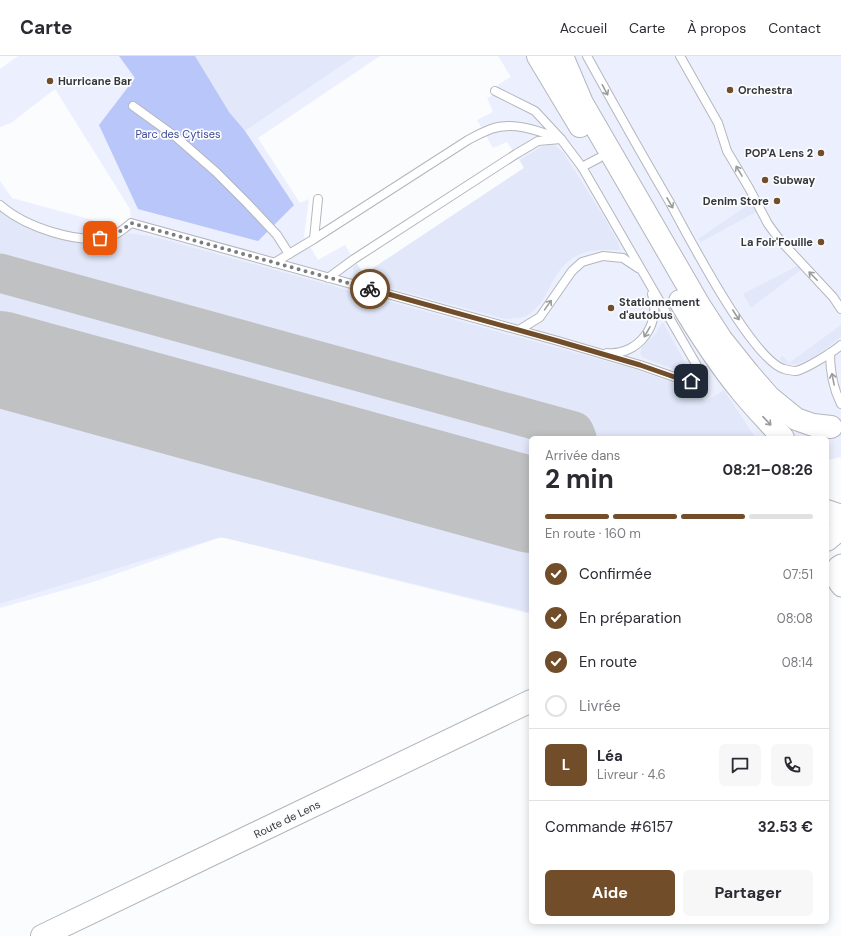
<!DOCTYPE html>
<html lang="fr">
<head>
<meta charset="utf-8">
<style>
	body { margin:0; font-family:"DM Sans",sans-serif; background:#f7f7f7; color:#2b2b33; height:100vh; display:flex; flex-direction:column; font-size:15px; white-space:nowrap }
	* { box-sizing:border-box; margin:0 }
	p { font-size:13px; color:#7c7c81 }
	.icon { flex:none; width:22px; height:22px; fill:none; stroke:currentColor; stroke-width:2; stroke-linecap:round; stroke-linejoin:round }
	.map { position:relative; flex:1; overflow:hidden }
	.side { position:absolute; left:529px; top:380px; width:300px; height:488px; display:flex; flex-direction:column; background:#fff; border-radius:6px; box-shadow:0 2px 10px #0003 }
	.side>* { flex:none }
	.pin { position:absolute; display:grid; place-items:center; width:34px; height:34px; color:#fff; margin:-17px; border-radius:8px; box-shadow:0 2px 6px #0006 }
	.courier { position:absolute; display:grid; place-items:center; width:40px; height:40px; margin:-20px; border:3px solid #724d29; border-radius:50%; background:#fff; color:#222; box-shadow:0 1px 5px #0007 }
	.head em { font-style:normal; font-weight:700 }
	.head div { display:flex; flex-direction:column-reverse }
	.head { display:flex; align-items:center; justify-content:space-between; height:68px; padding:0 16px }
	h1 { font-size:26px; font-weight:700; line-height:30px }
	.bar { display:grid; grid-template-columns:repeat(4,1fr); gap:6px 4px; align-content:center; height:48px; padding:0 16px }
	.bar i { height:5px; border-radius:3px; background:#e1e1e2 }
	.bar .active { background:#724d29 }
	.bar p { grid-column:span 4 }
	.line { display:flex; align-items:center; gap:10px; padding:0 16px; border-top:1px solid #e1e1e2 }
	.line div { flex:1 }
	.round { display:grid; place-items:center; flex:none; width:42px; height:42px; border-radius:6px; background:#f7f7f7 }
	ol { padding:0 16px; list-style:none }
	li { display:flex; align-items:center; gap:12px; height:44px }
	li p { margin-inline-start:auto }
	li .icon { padding:4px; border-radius:50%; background:#724d29; color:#fff; stroke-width:4 }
	li:last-child { color:#7c7c81 }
	li i { width:22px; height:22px; border:2px solid #e1e1e2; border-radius:50% }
	.button { display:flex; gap:8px; margin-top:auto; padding:8px 16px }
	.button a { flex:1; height:46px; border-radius:6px; background:#724d29; color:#fff; font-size:16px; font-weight:700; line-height:46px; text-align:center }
	.button a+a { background:#f7f7f7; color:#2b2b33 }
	header { display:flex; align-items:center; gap:24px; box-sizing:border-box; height:56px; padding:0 20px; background:#fff; border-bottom:1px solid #e1e1e2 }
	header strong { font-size:19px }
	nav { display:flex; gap:22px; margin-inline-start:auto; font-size:14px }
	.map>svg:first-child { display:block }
	.built { fill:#ecf0fe }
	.green { fill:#e2e7f9 }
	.forest { fill:#b9c6f9 }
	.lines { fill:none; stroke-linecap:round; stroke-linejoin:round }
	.taxiway { stroke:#c0c1c3; stroke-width:39 }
	.runway { stroke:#c0c1c3; stroke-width:96 }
	.lane-casing { stroke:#b4b6bc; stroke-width:10 }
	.street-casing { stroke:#b4b6bc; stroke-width:19 }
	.secondary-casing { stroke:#b4b6bc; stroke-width:24 }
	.lane { stroke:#fff; stroke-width:8 }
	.street { stroke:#fff; stroke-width:17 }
	.secondary { stroke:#fff; stroke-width:22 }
	.oneway { stroke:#9b9c9d }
	.done { stroke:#7c7d7f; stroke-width:4; stroke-dasharray:0 7.2 }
	.route { stroke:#724d29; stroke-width:5 }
	.poi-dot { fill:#724d29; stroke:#fbfcfe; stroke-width:1.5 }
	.labels { text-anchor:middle; stroke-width:3.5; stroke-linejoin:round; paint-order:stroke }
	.poi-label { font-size:11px; font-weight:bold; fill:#37383b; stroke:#fbfcfe; text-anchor:start }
	.park-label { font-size:11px; fill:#3e4993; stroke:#fbfcfe }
	.street-label { font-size:11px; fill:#37383b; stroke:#fbfcfe }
</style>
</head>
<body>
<header>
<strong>Carte</strong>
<nav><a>Accueil</a><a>Carte</a><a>À propos</a><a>Contact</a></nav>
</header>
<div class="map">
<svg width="841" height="880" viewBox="0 0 841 880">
	<rect width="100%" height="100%" fill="#fbfcfe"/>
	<!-- built -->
	<g class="built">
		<polygon points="18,0 119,0 135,22 99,69 294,149 245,75 356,0 380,0 258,82 300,147 309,143 304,181 318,204 345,189 364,219 524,112 507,86 493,92 477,64 493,56 487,42 492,40 499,28 511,21 498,0 841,0 841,401 827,404 827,382 756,382 724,334 706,345 680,329 631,312 152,180 130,177 117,185 108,188 103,189 82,188 58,181 0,153 0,125 12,142 118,171 131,167 130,153 55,33 11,67 0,71 0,13"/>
		<polygon points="220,481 531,557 531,558 221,481 93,526 0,552 0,548"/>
	</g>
	<!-- green -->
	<g class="green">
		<polygon points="119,0 356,0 245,75 294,149 258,185 138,153 99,69 135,22"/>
		<path d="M 553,88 L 563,96 L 604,161 L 618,186 L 620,194 C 608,194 594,193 583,197 C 551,209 553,239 531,257 C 524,263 514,262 505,263 L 354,222 L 353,211 L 357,208 L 364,218 L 524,112 L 520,104 L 541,91 Z"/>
		<polygon points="751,147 756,156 701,186 698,183"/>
		<path d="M 0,153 C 27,166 75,194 105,189 C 115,187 121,180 130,177 L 152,180 L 631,312 L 680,329 L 706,345 L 724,334 L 756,382 L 531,382 L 531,557 L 221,481 L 0,548 Z"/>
		<polygon points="797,210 802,213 751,252 743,238"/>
		<polygon points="662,267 663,267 689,313 687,317 681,316 642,301 640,297 643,290 656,277"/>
		<path d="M 841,269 L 841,281 C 827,291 798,319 780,304 L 780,302 L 783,300 L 789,307 Z"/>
	</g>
	<!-- forest -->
	<polygon class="forest" points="119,0 195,0 229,56 245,75 294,149 258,185 138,153 99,69 135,22"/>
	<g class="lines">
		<!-- taxiway -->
		<polyline class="taxiway" points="0,217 574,375 577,382"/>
		<!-- runway -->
		<polyline class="runway" points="0,303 531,449"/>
		<defs>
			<g id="lane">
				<path d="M 587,0 C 614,49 641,97 669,145 C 687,178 752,304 784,313 C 788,314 793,315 796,315 C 806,313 833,296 841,289"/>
				<polyline points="680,0 718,67 727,95 749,132 768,168 779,183 833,241 841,253"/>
				<polyline points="133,50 176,81 216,116 247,147 277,179 289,198"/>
				<polyline points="582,111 599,102"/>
				<path d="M 318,143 L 314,183 L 468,84 C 475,80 483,76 491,73 C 514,65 539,75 561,83 L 535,55 L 495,35"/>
				<path d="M 0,149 C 24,170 79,190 111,180 C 119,178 125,172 131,167 L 558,285 L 640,309 L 683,324 L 691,325 L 698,322 L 699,316 L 696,308 L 582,111 L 561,83 L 538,85 L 516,98 L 354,203 L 328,222"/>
				<polyline points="274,207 314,183"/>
				<polyline points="519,274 540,261 572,215 582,206 603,200 623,202 638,212"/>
				<path d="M 607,297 C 639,300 662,267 652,238"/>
				<path d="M 830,297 C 830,314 833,332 841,348"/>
			</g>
			<path id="street" d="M 841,507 C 829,512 834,525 841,532"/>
			<g id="secondary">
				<polyline points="538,0 580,70"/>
				<polyline points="562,0 582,47 699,249 721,283 749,318 769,341 796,363 813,369 831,371"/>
				<path d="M 680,245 C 699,277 719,308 742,336 C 755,352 770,367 783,382"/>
				<polyline points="827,455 841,460"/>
				<polyline points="827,484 841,472"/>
				<polyline points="42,880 531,645"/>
			</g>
		</defs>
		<!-- lane casing -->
		<use href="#lane" class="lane-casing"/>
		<!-- street casing -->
		<use href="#street" class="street-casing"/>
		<!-- secondary casing -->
		<use href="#secondary" class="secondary-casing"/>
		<!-- lane -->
		<use href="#lane" class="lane"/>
		<!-- street -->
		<use href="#street" class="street"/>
		<!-- secondary -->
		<use href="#secondary" class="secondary"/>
	</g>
	<!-- one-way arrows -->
	<defs><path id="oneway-shaft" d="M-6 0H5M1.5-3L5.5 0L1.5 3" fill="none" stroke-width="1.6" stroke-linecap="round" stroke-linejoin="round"/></defs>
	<g class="oneway">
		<use href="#oneway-shaft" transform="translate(605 34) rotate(62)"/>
		<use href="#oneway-shaft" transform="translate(739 115) rotate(-121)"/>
		<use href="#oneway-shaft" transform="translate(670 147) rotate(60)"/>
		<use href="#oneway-shaft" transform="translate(813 220) rotate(-135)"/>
		<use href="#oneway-shaft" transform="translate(548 249) rotate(-55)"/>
		<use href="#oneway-shaft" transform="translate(736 259) rotate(57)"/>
		<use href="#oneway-shaft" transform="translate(647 276) rotate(120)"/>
		<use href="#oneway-shaft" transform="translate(833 323) rotate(-101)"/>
		<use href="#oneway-shaft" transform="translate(767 365) rotate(47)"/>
	</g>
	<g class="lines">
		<!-- done -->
		<path class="done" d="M 100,182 C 113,180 122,175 131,167 L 370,233"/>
		<!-- route -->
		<polyline class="route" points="370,233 558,285 640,309 683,324 691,325"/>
	</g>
	<!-- markers -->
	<g class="poi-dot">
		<circle cx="50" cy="25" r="4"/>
		<circle cx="730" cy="34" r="4"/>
		<circle cx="821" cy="97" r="4"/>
		<circle cx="765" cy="124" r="4"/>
		<circle cx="777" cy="145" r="4"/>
		<circle cx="821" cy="186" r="4"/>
		<circle cx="611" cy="252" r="4"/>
	</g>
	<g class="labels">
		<!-- poi labels -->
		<g class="poi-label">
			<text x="58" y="29">Hurricane Bar</text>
			<text x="738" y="38">Orchestra</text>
			<text x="813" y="101" text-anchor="end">POP'A Lens 2</text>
			<text x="773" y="128">Subway</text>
			<text x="769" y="149" text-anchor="end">Denim Store</text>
			<text x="813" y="190" text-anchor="end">La Foir'Fouille</text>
			<text x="619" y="250">Stationnement<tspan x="619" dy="13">d'autobus</tspan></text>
		</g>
		<!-- park labels -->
		<g class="park-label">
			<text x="178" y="82">Parc des Cytises</text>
		</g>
		<!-- street labels -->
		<g class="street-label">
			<text transform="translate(287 763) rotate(-26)" y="4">Route de Lens</text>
		</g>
	</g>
</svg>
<div class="pin" style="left:100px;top:182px;background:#ea580c"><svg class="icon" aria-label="bag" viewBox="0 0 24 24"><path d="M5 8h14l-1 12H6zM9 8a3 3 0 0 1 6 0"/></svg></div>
<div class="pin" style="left:691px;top:325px;background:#1f2937"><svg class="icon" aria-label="home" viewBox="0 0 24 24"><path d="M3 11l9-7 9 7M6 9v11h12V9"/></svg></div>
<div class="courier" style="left:370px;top:233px"><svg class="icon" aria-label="bike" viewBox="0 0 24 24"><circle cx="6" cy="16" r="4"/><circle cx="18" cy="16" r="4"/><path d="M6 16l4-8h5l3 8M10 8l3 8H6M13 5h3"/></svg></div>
<section class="side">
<div class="head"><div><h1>2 min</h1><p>Arrivée dans</p></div><em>08:21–08:26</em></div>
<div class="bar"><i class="active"></i><i class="active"></i><i class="active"></i><i></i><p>En route · 160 m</p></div>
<ol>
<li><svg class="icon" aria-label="check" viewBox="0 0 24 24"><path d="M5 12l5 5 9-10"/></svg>Confirmée<p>07:51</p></li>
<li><svg class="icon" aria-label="check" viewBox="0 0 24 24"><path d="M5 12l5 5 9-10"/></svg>En préparation<p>08:08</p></li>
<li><svg class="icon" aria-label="check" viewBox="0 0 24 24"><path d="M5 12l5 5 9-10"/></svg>En route<p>08:14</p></li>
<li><i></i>Livrée</li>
</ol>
<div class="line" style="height:72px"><b class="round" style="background:#724d29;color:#fff">L</b><div><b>Léa</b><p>Livreur · 4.6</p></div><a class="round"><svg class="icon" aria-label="chat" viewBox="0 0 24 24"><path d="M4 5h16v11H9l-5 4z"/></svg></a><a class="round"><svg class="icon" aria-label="phone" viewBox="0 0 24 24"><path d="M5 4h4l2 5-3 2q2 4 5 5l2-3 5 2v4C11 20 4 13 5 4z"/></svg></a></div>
<div class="line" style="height:52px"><div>Commande #6157</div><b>32.53 €</b></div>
<div class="button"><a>Aide</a><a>Partager</a></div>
</section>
</div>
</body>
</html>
